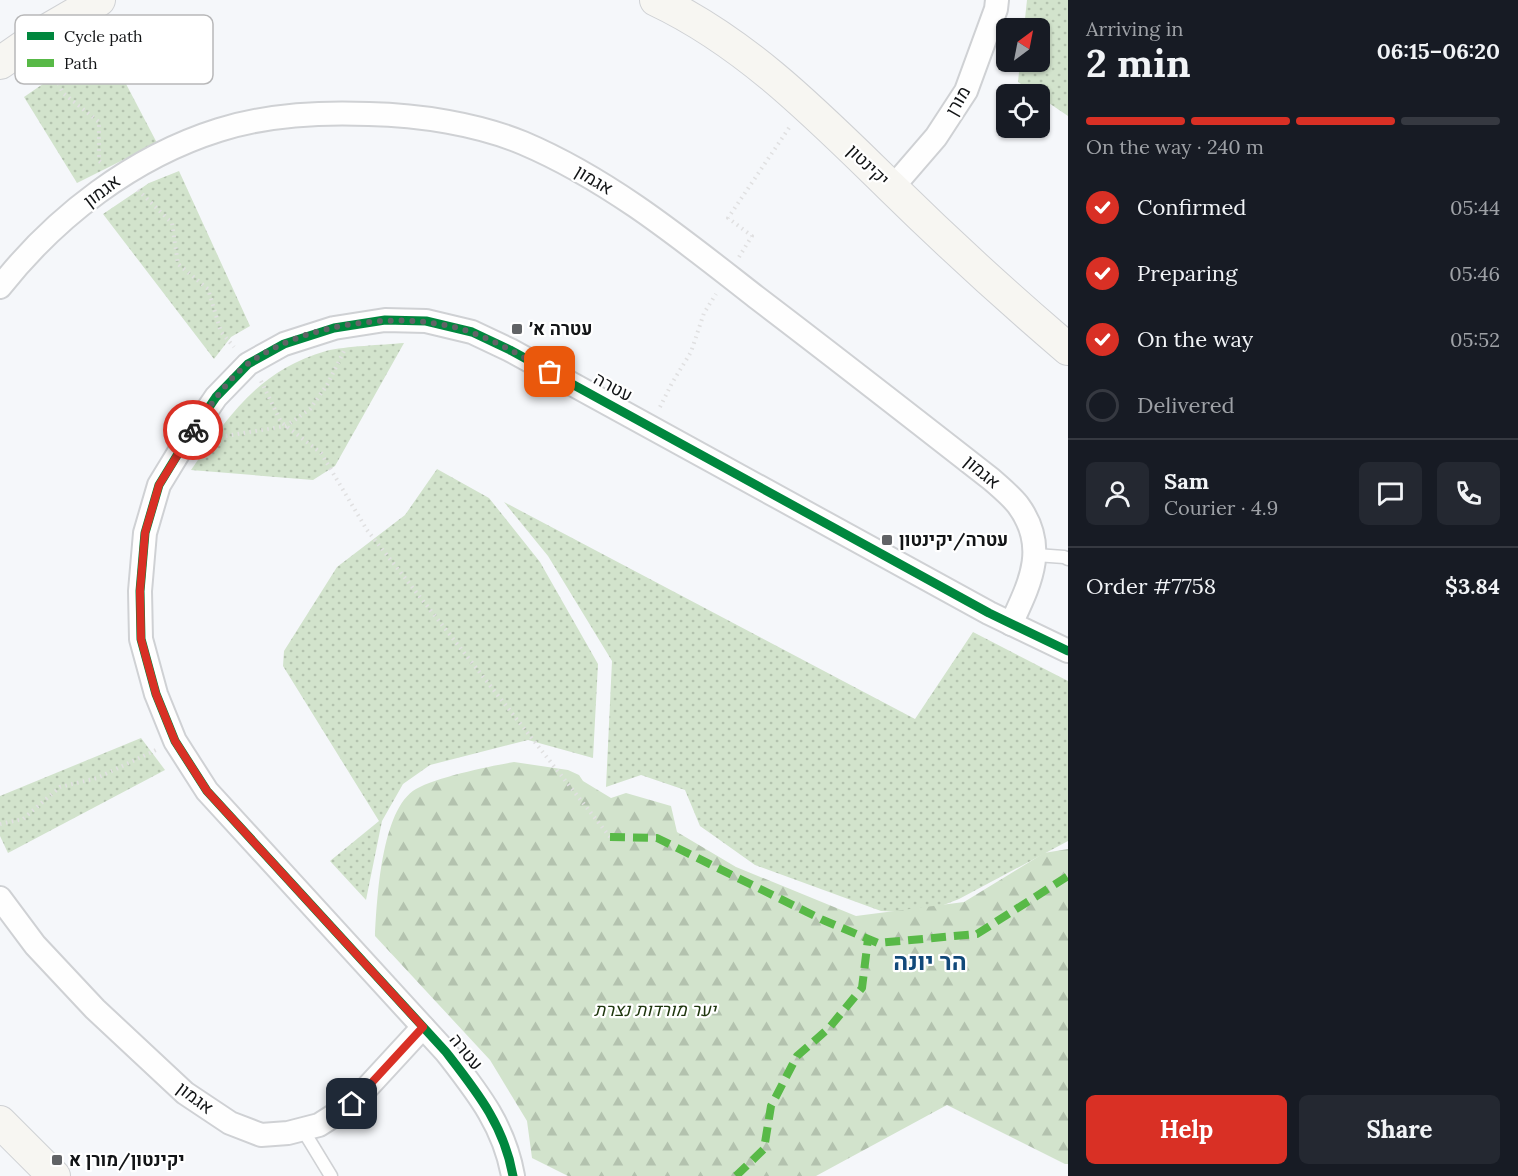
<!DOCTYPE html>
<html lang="en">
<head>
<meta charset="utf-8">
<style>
	body { margin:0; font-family:Lora,Heebo,serif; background:#242831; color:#f1f3f6; height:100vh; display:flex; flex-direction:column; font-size:22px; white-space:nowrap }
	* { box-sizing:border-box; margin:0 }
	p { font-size:20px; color:#9ea1a6 }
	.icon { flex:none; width:33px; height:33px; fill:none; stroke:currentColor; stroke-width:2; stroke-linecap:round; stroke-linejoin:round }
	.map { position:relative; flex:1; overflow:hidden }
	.sheet { display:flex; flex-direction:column; background:#171b24; width:450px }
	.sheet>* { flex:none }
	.needle { width:39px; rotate:32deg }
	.buttons { position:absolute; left:996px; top:18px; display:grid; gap:12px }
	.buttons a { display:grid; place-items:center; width:54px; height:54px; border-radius:9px; background:#171b24; box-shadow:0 2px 4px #0004; font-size:30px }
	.pin { position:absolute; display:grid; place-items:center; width:51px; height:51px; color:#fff; margin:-26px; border-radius:12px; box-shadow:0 3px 9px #0006 }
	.courier { position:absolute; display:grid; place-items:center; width:60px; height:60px; margin:-30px; border:4px solid #d93025; border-radius:50%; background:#fff; color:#222; box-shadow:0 2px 8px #0007 }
	.overview em { font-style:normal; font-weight:800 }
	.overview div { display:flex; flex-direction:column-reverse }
	.overview { display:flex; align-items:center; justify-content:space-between; height:102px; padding:0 18px }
	h1 { font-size:39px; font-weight:800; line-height:45px }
	.bar { display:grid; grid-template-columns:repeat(4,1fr); gap:9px 6px; align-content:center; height:72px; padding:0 18px }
	.bar i { height:8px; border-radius:4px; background:#363941 }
	.bar .active { background:#d93025 }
	.bar p { grid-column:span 4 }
	.line { display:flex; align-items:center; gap:15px; padding:0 18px; border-top:2px solid #363941 }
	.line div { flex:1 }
	.round { display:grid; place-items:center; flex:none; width:63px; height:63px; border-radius:9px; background:#242831 }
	ol { padding:0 18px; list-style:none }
	li { display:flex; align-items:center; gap:18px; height:66px }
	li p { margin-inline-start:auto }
	li .icon { padding:6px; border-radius:50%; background:#d93025; color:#fff; stroke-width:4 }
	li:last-child { color:#9ea1a6 }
	li i { width:33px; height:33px; border:3px solid #363941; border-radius:50% }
	.action { display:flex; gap:12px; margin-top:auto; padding:12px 18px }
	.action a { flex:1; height:69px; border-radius:9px; background:#d93025; color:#fff; font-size:24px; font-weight:800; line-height:69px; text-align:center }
	.action a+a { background:#242831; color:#f1f3f6 }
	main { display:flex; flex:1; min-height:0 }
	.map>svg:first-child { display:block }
	.grass { fill:url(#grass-dots) }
	.forest { fill:url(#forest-firs) }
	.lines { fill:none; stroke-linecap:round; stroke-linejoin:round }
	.lane-casing { stroke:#cfd1d4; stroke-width:15 }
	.street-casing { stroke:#cfd1d4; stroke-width:26 }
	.secondary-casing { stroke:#cfd1d4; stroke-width:34 }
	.path { stroke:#e0e0e1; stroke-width:4; stroke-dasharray:1.5 4.5; stroke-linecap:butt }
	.lane { stroke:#fefefe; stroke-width:12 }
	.street { stroke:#fefefe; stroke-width:22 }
	.secondary { stroke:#f7f6f2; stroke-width:32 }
	.quiet { stroke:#58b947; stroke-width:8; stroke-dasharray:15 8; stroke-linecap:butt }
	.cycleway-casing { stroke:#fff; stroke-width:13 }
	.cycleway { stroke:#00873e; stroke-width:9 }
	.done { stroke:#616366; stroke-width:6; stroke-dasharray:0 10.8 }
	.route { stroke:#d93025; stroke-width:8 }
	.poi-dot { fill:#616366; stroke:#fff; stroke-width:2 }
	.labels { text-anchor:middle; stroke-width:4.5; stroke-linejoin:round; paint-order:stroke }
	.street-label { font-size:18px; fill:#121416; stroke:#fff }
	.poi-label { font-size:18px; font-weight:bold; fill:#121416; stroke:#fff; text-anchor:start }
	.park-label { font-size:18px; font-style:italic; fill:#1e360d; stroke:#fff }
	.district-label { font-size:24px; font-weight:bold; fill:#11497a; stroke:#fff }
	.key { fill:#fff; stroke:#b8b8b9; stroke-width:1.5 }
	.key-label { font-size:16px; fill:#121416 }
</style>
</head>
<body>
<main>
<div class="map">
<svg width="1068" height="1176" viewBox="0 0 1068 1176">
	<defs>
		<pattern id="grass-dots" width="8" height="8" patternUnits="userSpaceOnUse" patternTransform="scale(1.5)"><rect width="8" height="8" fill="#d2e3cc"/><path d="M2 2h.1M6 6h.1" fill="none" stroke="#b3c2ae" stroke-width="1.8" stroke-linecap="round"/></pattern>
		<pattern id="forest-firs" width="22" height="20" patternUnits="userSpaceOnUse" patternTransform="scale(1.5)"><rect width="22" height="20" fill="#d2e3cc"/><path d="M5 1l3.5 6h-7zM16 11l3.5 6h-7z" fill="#b3c2ae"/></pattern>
	</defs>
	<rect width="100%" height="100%" fill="#f5f7fa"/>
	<!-- grass -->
	<g class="grass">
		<polygon points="1027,0 1068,0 1068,116 1040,97 1040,94 1036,94 1018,82 1020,62 1040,62 1040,28 1024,28"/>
		<polygon points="104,42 157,143 77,183 24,97"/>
		<polygon points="179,171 250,326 231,337 214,359 103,214 149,183"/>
		<path d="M 404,343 L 335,466 L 313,480 L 191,470 C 229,415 258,371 326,351 C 346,346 382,345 404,343 Z"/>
		<polygon points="437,469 489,498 540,562 598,664 593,758 528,740 430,765 403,784 382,821 366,900 330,861 379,821 283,666 284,651 337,567 405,515"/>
		<polygon points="504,502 915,719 973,632 1068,681 1068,841 959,899 923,913 881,911 755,865 700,826 685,790 641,775 606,787 612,661 548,556"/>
		<polygon points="141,738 165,770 8,853 0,836 0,796"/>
	</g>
	<!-- forest -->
	<path class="forest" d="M 514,762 L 568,770 L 579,775 L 583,781 L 611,798 L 626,793 L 671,806 L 677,832 L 736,867 L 856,916 L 964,902 L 1044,853 L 1068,849 L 1068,1164 L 1065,1164 L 947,1105 L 816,1176 L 568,1176 L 532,1158 L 527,1121 L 490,1060 L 375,936 C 377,900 381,809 416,789 C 437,777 490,766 514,762 Z"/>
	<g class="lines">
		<defs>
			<g id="lane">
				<polyline points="1036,555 1064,557 1068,559"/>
				<polyline points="303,1130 331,1176"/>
			</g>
			<g id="street">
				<polyline points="892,188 936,137 966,91 996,9 997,0"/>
				<path d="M 0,287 C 56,216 133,157 219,130 C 266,115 320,112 369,114 C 419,115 477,124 523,143 C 610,180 683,240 756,297 C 835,357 913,418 991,479 C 1000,487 1011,496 1018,505 C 1049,547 1030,583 1011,624"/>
				<polyline points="0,898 35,945 95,1009 185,1093 230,1123 261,1135 288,1133 319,1125 352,1104 423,1027"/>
				<path d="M 513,1176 C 504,1125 477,1092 446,1052 L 207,791 L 175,741 L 156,694 L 141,639 L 140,591 L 145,533 L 159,485 L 184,444 L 216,397 L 248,364 L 284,344 L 334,328 L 385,320 L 426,321 L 472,332 L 510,350 L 989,613 L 1068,651"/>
			</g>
			<g id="secondary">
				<path d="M 656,0 C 747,43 818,116 890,186 C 947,242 1007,297 1068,349"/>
				<polyline points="0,63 49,29 99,0"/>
				<polyline points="0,1122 54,1176"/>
			</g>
		</defs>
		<!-- lane casing -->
		<use href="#lane" class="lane-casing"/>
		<!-- street casing -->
		<use href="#street" class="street-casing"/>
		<!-- secondary casing -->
		<use href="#secondary" class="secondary-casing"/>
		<!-- path -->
		<g class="path">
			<polyline points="48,62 63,93 99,122 99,161 103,164"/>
			<polyline points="138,190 172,223 178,264 208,289 221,332 234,347"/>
			<polyline points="739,257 752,236 728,218 791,125"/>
			<polyline points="261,381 281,422 321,453 367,530 610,837"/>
			<polyline points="660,407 672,383 691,352 704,313 716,294"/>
			<polyline points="214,438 286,426 310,409 327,385 345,349"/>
			<polyline points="0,824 23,819 60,787 97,778 156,750"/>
		</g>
		<!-- lane -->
		<use href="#lane" class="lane"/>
		<!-- street -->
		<use href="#street" class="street"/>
		<!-- secondary -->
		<use href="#secondary" class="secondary"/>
		<!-- quiet -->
		<g class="quiet">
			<polyline points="610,837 657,838 823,920 878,943 977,934 1068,876"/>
			<polyline points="736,1176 764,1149 771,1106 797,1056 829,1028 862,988 868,939"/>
		</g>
		<defs>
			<path id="cycleway" d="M 513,1176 C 504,1125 477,1092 446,1052 L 207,791 L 175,741 L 156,694 L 141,639 L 140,591 L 145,533 L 159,485 L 184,444 L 216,397 L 248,364 L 284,344 L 334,328 L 385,320 L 426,321 L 472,332 L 510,350 L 989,613 L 1068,651"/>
		</defs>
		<!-- cycleway casing -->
		<use href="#cycleway" class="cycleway-casing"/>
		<!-- cycleway -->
		<use href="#cycleway" class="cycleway"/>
	</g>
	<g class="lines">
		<!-- done -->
		<path class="done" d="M 193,430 C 208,409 228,378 249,363 C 306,322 407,308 473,333 C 500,343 525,358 550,372"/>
		<!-- route -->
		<polyline class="route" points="193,430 159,485 145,533 140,591 141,639 156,694 175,741 207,791 423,1027 352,1104"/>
	</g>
	<!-- markers -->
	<g class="poi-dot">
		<rect x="511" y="323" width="12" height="12" rx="3"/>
		<rect x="881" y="534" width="12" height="12" rx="3"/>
		<rect x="51" y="1154" width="12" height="12" rx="3"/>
	</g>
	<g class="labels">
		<!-- street labels -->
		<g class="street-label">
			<text transform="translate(958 101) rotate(-60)" y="6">מורן</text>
			<text transform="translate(868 165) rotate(44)" y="6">יקינטון</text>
			<text transform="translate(594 180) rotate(31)" y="6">אגמון</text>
			<text transform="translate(102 191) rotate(-37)" y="6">אגמון</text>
			<text transform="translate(613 387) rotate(29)" y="6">עטרה</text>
			<text transform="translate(982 472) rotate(40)" y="6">אגמון</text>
			<text transform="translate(466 1052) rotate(51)" y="6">עטרה</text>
			<text transform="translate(195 1098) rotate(37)" y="6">אגמון</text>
		</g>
		<!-- poi labels -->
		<g class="poi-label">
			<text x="529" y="335">עטרה א׳</text>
			<text x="899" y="546">עטרה/יקינטון</text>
			<text x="69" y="1166">יקינטון/מורן א</text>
		</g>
		<!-- park labels -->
		<g class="park-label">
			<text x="655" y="1016">יער מורדות נצרת</text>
		</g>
		<!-- district labels -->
		<g class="district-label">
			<text x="930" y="970">הר יונה</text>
		</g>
	</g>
	<!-- legend -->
	<rect x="15" y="15" width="198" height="69" rx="9" class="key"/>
	<rect x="27" y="32" width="27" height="8" fill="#00873e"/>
	<rect x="27" y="59" width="27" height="8" fill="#58b947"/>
	<g class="key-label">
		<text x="64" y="42">Cycle path</text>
		<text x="64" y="69">Path</text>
	</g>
</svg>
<div class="buttons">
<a><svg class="needle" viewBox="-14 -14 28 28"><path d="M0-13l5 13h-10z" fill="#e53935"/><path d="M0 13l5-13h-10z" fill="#9ea1a6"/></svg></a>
<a><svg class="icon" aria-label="locate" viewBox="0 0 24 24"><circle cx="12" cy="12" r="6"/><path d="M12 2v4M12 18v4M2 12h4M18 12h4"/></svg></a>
</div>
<div class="pin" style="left:550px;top:372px;background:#ea580c"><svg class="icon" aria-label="bag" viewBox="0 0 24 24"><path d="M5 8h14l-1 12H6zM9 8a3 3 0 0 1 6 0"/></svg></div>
<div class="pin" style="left:352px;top:1104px;background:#1f2937"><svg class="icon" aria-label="home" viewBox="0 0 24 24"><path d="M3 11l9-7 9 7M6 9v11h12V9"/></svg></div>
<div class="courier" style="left:193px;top:430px"><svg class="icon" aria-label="bike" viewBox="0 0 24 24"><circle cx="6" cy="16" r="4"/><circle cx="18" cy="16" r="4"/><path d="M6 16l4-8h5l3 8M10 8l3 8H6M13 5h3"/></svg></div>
</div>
<section class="sheet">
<div class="overview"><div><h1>2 min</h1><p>Arriving in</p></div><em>06:15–06:20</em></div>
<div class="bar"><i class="active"></i><i class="active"></i><i class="active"></i><i></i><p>On the way · 240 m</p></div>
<ol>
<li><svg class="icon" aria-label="check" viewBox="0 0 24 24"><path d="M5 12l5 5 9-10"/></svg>Confirmed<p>05:44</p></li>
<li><svg class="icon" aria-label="check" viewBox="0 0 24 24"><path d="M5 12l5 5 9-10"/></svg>Preparing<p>05:46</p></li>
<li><svg class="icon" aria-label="check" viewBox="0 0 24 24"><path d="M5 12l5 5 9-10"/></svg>On the way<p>05:52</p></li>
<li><i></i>Delivered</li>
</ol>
<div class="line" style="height:108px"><a class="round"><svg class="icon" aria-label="person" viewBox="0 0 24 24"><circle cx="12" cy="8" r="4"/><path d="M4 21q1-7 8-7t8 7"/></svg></a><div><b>Sam</b><p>Courier · 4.9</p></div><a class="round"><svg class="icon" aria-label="chat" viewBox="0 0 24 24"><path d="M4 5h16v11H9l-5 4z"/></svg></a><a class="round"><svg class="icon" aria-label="phone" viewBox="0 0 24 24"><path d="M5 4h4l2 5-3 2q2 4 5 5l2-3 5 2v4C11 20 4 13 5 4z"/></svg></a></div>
<div class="line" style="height:78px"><div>Order #7758</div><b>$3.84</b></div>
<div class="action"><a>Help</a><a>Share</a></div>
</section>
</main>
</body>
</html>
